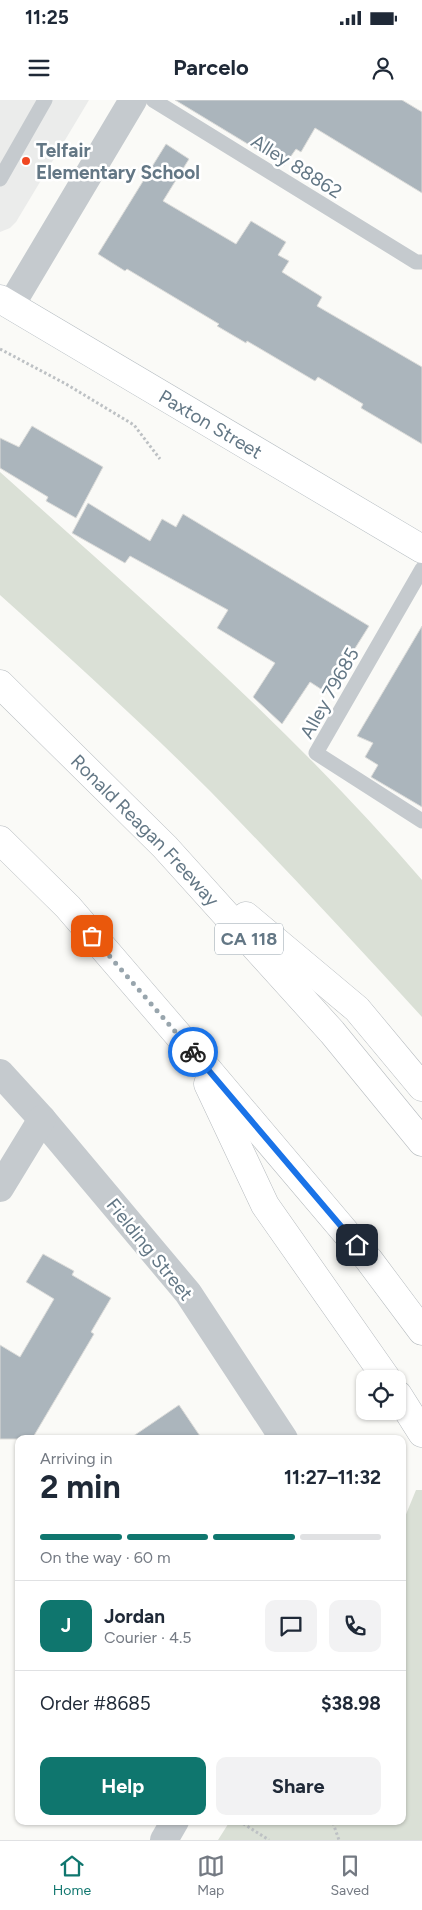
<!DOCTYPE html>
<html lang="en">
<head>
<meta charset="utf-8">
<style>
	body { margin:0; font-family:Figtree,sans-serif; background:#f2f2f3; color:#1f2937; height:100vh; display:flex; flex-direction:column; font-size:19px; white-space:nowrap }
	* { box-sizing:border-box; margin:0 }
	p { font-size:16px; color:#747a83 }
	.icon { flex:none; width:28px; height:28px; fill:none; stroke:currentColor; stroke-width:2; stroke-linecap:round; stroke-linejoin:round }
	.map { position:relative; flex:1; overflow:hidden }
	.details { position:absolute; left:15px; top:1335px; width:391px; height:390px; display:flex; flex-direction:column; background:#fff; border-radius:10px; box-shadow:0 1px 4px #0004 }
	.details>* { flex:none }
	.buttons { position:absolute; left:356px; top:1270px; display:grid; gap:10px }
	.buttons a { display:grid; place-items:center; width:50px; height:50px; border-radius:10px; background:#fff; box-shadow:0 1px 4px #0004; font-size:25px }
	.pin { position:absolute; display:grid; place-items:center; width:42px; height:42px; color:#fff; margin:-21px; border-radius:10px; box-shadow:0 2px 8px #0006 }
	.courier { position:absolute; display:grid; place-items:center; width:50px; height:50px; margin:-25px; border:4px solid #1a73e8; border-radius:50%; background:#fff; color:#222; box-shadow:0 1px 6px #0007 }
	.head em { font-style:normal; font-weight:700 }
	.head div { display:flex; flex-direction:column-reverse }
	.head { display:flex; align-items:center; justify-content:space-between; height:85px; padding:0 25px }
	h1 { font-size:32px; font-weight:700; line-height:38px }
	.bar { display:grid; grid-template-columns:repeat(4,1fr); gap:8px 5px; align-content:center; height:60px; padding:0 25px }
	.bar i { height:6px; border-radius:4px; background:#e0e1e3 }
	.bar .current { background:#0f766e }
	.bar p { grid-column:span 4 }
	.line { display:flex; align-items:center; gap:12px; padding:0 25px; border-top:1px solid #e0e1e3 }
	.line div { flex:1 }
	.round { display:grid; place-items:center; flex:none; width:52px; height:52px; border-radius:10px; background:#f2f2f3 }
	.primary-button { display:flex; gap:10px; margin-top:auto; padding:10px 25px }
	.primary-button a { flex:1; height:58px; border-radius:10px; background:#0f766e; color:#fff; font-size:20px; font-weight:700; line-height:58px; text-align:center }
	.primary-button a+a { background:#f2f2f3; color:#1f2937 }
	.status { display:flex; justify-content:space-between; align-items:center; height:35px; padding:0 25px; background:#fff; direction:ltr }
	.status svg { height:14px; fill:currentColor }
	header { display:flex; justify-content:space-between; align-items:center; height:65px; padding:0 25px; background:#fff; font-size:22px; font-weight:700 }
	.dock { display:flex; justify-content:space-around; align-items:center; height:70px; border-top:1px solid #e0e1e3; background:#fff; font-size:14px; color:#747a83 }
	.dock a { display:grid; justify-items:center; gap:2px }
	.dock .current { color:#0f766e }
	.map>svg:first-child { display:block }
	.built { fill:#ebeceb }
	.green { fill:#dae0d6 }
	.building { fill:#abb5bc; stroke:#dcdcda }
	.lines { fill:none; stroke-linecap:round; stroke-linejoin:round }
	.secondary-casing { stroke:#b7bec3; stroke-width:29 }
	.highway-casing { stroke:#b6bbbf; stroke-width:29 }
	.path { stroke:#bdc1c4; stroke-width:3; stroke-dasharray:2.5 2.5; stroke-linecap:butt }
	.lane { stroke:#c5cace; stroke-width:15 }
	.street { stroke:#c5cace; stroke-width:28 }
	.secondary { stroke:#fff; stroke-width:28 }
	.highway { stroke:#fff; stroke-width:28 }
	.done { stroke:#98a5ad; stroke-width:5; stroke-dasharray:0 9 }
	.route { stroke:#1a73e8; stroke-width:6 }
	.poi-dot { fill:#f04721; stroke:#fff; stroke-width:2 }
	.labels { text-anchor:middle; stroke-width:5; stroke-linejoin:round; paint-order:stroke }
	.shield { fill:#fff; stroke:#92a0aa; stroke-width:1 }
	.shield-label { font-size:18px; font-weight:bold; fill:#637785 }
	.poi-label { font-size:19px; font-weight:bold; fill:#637785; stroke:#fff; text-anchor:start }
	.street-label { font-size:19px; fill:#637785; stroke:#fff }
</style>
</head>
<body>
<div class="status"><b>11:25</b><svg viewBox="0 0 49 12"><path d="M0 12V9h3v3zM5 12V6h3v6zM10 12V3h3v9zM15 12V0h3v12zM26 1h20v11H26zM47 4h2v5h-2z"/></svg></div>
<header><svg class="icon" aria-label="menu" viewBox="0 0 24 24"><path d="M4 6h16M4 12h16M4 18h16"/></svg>Parcelo<svg class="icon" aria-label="person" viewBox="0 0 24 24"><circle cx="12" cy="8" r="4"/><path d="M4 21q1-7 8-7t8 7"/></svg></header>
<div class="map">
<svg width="422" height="1740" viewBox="0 0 422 1740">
	<rect width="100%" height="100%" fill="#fafaf7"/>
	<!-- built -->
	<polygon class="built" points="0,0 89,0 16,122 10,128 0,132"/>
	<!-- green -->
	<g class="green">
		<path d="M 0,372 C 146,503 294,631 422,780 L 422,917 C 352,840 282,765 210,691 C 142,623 71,559 0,495 Z"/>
		<polygon points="416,1390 422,1390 422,1740 218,1740 230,1721 402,1721 402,1424"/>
	</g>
	<!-- building -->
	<g class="building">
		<polygon points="175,0 402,0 422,12 422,93 315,28 301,52 296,49 284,66"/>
		<polygon points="166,44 189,59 163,101 236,144 251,121 286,142 278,155 289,161 282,172 322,197 317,206 422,267 422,344 361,308 363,304 318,277 315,281 247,241 246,243 217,226 219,224 127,169 125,171 98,154"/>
		<polygon points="32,326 103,367 76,418 46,401 48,397 0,368 0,338 19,347"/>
		<polygon points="88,403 150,441 162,419 176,427 183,414 369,526 327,593 310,582 282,624 253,597 275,563 217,528 228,510 130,456 125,463 72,433"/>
		<polygon points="422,526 422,707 371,677 378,665 365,657 373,643 357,636"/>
		<polygon points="43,1154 74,1171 72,1175 111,1198 91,1232 94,1234 32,1339 0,1339 0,1245 20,1257 54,1199 26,1182"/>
		<polygon points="179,1305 202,1339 129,1339"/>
	</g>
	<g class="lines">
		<defs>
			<g id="secondary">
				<path id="s1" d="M 0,199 L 422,449"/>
			</g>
			<g id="highway">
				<path id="s2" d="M 0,584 L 165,747 L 332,932 L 422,1042"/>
				<polyline points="0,740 68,807 192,951 369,1160 422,1231"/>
				<polyline points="246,816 357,909 422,987"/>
				<polyline points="208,984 265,1105 387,1279"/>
				<polyline points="398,1295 422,1333"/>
			</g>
		</defs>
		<!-- secondary casing -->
		<use href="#secondary" class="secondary-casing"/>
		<!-- highway casing -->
		<use href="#highway" class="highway-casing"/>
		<!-- path -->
		<g class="path">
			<polyline points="0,249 66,284 134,325 160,359"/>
			<polyline points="402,1371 404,1369"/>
			<polyline points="239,1721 269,1740"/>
			<polyline points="333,1723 339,1740"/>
		</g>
		<!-- lane -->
		<g class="lane">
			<polyline points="153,0 416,162 422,162"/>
			<polyline points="0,79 45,0"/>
			<polyline points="422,469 316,653 422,721"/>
		</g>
		<!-- street -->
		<g class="street">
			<polyline points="11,205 133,0"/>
			<polyline points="0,973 42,1019 188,1193 284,1339"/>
			<polyline points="0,1088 42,1019"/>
			<polyline points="164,1740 175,1721"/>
		</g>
		<!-- secondary -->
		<use href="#secondary" class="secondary"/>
		<!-- highway -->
		<use href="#highway" class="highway"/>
	</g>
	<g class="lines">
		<!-- done -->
		<polyline class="done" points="92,836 193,952"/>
		<!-- route -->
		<polyline class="route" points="193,952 357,1145"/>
	</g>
	<!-- markers -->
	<circle class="poi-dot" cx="26" cy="61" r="5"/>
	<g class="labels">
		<!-- shield labels -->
		<rect class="shield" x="215" y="823.5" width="68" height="31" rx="4"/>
		<g class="shield-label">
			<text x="249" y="845">CA 118</text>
		</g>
		<!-- poi labels -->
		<g class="poi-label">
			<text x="36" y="57">Telfair<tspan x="36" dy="22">Elementary School</tspan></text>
		</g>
		<!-- street labels -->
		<g class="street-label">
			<text transform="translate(297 66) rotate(32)" y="7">Alley 88862</text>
			<text dy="7" stroke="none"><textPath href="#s1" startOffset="245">Paxton Street</textPath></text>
			<text transform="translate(329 593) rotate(-61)" y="7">Alley 79685</text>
			<text dy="7" stroke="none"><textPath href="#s2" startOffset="206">Ronald Reagan Freeway</textPath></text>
			<text transform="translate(150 1149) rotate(51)" y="7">Fielding Street</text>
		</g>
	</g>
</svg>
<div class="buttons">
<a><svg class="icon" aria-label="locate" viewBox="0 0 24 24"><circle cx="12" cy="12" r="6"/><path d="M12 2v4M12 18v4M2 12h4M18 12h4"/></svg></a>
</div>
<div class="pin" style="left:92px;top:836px;background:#ea580c"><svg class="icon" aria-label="bag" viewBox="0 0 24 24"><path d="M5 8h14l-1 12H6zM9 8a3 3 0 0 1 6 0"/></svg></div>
<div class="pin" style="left:357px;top:1145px;background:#1f2937"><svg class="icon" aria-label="home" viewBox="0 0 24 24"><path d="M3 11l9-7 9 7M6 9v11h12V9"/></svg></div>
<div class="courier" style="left:193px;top:952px"><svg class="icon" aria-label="bike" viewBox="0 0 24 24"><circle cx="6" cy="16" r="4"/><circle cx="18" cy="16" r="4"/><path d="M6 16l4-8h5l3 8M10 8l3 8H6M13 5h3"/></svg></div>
<section class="details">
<div class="head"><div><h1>2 min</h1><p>Arriving in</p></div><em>11:27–11:32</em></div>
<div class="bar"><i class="current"></i><i class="current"></i><i class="current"></i><i></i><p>On the way · 60 m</p></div>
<div class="line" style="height:90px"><b class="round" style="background:#0f766e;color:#fff">J</b><div><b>Jordan</b><p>Courier · 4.5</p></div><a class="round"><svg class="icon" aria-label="chat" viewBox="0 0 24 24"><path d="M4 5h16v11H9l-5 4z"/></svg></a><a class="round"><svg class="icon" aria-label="phone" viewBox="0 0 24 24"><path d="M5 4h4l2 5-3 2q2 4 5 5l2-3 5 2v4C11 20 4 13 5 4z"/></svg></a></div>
<div class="line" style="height:65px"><div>Order #8685</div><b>$38.98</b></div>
<div class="primary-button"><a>Help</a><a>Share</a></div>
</section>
</div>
<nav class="dock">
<a class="current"><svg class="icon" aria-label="home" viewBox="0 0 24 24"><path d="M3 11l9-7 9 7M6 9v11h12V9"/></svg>Home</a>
<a><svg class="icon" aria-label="map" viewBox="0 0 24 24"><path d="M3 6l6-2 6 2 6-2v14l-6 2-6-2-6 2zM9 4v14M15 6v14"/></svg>Map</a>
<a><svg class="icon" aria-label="saved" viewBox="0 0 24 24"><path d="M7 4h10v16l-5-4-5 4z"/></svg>Saved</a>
</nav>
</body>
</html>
